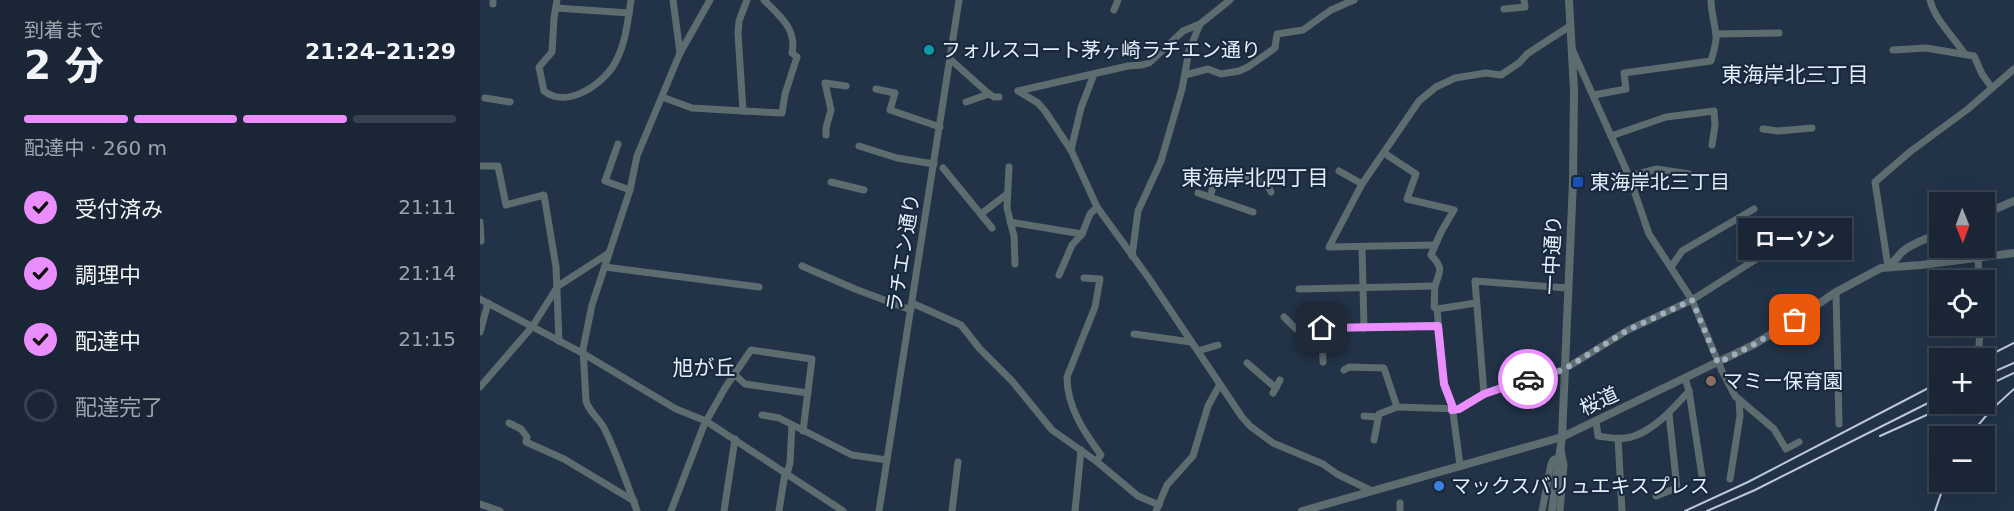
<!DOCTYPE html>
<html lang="ja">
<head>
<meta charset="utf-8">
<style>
	body { margin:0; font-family:"DejaVu Sans","Noto Sans JP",sans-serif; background:#273242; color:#f1f3f6; height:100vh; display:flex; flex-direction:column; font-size:22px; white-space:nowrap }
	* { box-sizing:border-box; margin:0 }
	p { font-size:20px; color:#9fa5ad }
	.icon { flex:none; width:33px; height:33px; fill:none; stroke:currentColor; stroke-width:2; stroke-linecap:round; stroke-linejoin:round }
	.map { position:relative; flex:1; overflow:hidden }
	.details { display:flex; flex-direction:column; background:#1a2636; width:480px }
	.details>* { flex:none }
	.needle { width:39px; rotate:179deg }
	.controls { position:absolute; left:1449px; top:192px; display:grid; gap:12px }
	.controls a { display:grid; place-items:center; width:66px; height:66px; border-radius:0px; background:#1a2636; box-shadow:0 6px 24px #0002,0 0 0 2px #384351; font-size:30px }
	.pin { position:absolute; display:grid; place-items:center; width:51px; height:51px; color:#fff; margin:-26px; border-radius:12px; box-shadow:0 3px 9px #0006 }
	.courier { position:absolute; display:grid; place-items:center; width:60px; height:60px; margin:-30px; border:4px solid #ea8dfd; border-radius:50%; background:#fff; color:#222; box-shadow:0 2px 8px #0007 }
	.bubble { position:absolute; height:42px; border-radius:0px; background:#1a2636; box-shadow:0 6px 24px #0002,0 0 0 2px #384351; font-size:20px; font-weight:700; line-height:42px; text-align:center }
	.summary em { font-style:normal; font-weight:700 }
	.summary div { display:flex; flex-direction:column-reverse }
	.summary { display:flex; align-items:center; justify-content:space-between; height:102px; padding:0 24px }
	h1 { font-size:39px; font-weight:700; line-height:45px }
	.bar { display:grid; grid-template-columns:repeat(4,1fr); gap:9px 6px; align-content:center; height:72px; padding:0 24px }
	.bar i { height:8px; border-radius:4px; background:#384351 }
	.bar .selected { background:#ea8dfd }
	.bar p { grid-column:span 4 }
	ol { padding:0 24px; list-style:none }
	li { display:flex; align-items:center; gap:18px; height:66px }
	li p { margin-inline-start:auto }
	li .icon { padding:6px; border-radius:50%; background:#ea8dfd; color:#111; stroke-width:4 }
	li:last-child { color:#9fa5ad }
	li i { width:33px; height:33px; border:3px solid #384351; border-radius:50% }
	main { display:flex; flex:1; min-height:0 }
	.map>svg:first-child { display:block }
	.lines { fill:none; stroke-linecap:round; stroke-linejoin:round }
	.minor { stroke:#5c6c6f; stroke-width:7 }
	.tertiary { stroke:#5c6c6f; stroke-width:8 }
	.rail { stroke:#bdc9d8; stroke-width:2 }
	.done { stroke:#9fadbc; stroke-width:6; stroke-dasharray:0 10.8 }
	.route { stroke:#ea8dfd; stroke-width:8 }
	.culture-dot { fill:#0f9aa8; stroke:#19293d; stroke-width:2 }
	.transit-dot { fill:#1a4fb4; stroke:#19293d; stroke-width:2 }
	.education-dot { fill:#8d6e63; stroke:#19293d; stroke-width:2 }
	.shop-dot { fill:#3f7fe0; stroke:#19293d; stroke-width:2 }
	.labels { text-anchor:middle; stroke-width:4.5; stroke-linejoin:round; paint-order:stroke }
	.poi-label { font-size:20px; fill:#e3eefb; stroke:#19293d; text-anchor:start }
	.street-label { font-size:20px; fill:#e3eefb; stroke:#19293d }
	.neighbourhood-label { font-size:21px; fill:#e3eefb; stroke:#19293d }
</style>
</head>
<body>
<main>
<section class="details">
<div class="summary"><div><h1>2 分</h1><p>到着まで</p></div><em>21:24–21:29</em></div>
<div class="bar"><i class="selected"></i><i class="selected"></i><i class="selected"></i><i></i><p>配達中 · 260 m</p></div>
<ol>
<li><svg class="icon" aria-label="check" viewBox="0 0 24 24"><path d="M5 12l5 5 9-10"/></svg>受付済み<p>21:11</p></li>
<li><svg class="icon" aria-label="check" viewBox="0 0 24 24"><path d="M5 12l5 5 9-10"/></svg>調理中<p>21:14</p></li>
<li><svg class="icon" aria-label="check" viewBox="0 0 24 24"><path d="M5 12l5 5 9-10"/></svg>配達中<p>21:15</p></li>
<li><i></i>配達完了</li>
</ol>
</section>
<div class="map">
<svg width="1534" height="511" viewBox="0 0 1534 511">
	<rect width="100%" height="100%" fill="#223348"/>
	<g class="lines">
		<!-- minor -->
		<g class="minor">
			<path d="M 77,0 L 74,18 L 72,52 L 59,67 L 64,91 C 88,110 127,82 137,59 C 146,41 148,19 151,0"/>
			<path d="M 1450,0 C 1455,20 1473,36 1484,53"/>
			<polyline points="13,4 13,0"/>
			<polyline points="76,8 149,13"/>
			<polyline points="1024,9 1045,7 1044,0"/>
			<polyline points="634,10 638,0"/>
			<polyline points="1236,34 1299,33"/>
			<polyline points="1413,50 1446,48 1494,56 1502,74 1512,88"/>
			<polyline points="1093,51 1149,176 1169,234 1212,300 1242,371 1255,396 1294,429 1306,449 1319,442"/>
			<polyline points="200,53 230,0"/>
			<polyline points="470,59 509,94"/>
			<polyline points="705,75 728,69 741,74 759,71 768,67 795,48 797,34 823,30 851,10 874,0"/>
			<polyline points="396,89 415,93 410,110 460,127"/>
			<polyline points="538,91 558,103 565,111 591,150 617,207 668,277 762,417 770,426 793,443 843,464 857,474 892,491"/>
			<polyline points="538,91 648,66 662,65 669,63 703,31 720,24"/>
			<path d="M 1114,95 L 1146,89 L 1144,73 L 1231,61 C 1233,53 1237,42 1236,35 C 1235,24 1231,12 1231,0"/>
			<polyline points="182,97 212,108 263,111 258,33 259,21 267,0"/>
			<polyline points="5,98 30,102"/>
			<polyline points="486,102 509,94 514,97 519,97"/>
			<path d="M 263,111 L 302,113 L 305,94 L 317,57 L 312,53 C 317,29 300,16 284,0"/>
			<polyline points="1283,129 1298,131 1332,128"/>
			<polyline points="346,135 346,128 351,110 345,83 366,86"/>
			<polyline points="1131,136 1186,117 1234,111 1235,125 1232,145"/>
			<polyline points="138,144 125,181 150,190"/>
			<polyline points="379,146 417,158 454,164"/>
			<polyline points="591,150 601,108 614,74"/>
			<path d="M 904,153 L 936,174 L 927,199 L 974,210 L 961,232 L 951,255 C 964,269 960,270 955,286 C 954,293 955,300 954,307 L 957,309 L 964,384 L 972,405 L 980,465"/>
			<polyline points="0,166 18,166 26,205 64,195 76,267 79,341"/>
			<polyline points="529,167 527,208 534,236 535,264"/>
			<polyline points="463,168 512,228"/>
			<polyline points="859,171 882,184"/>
			<polyline points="1149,176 1177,169 1209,174"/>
			<polyline points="351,182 384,190"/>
			<polyline points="718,193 773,212"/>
			<polyline points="730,197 735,180 754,172 787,184 791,192"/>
			<polyline points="501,214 527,194"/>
			<polyline points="0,222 1,241"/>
			<polyline points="530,222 602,234"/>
			<polyline points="954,245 849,247 882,184 939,101 956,87 975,78 1006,73 1021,75 1039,63 1047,54 1090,26"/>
			<polyline points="882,247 884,328"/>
			<polyline points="652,256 658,211 681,161 702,89 709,51 720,24 750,0"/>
			<polyline points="1498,257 1499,280"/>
			<polyline points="322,266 375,289 431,310"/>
			<polyline points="125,267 279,287"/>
			<polyline points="1191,267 1202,251 1274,209"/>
			<polyline points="1408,267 1395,182 1431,151 1488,109 1534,69"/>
			<polyline points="579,275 592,245 602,234 610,214 617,207"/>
			<path d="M 604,278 L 620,279 L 615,307 L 587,377 C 587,407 604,432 621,455 L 616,461"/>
			<polyline points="819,289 955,286"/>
			<polyline points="1356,292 1359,424"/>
			<polyline points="0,299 104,354 196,409 226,421 363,511"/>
			<polyline points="432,303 481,325 500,349 532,381 572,430 616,461 658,496 679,505"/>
			<polyline points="957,309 996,303"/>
			<polyline points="804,317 816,329 958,326"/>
			<polyline points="842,328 843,362"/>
			<polyline points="0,332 8,303"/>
			<polyline points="654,334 711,342"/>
			<polyline points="718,351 738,345"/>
			<polyline points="1479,358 1499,348 1500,326"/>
			<polyline points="767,363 796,388"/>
			<polyline points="1459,369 1460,369"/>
			<polyline points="864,370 869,367 904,368 917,407 979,409 1004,394 1039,381 1083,370 1148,330 1212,300 1292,249"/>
			<polyline points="255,375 265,384 328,393"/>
			<polyline points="1205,378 1209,391 1222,476"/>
			<polyline points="0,387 52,327 78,286 129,253"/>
			<polyline points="793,393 800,380"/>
			<polyline points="1004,394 995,281 1087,288"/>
			<polyline points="282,415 299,418 372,455 407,460"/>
			<polyline points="884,416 898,417"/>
			<path d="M 1116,421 L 1118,436 C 1127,437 1137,440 1146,438 C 1170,435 1194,408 1209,391"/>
			<polyline points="29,423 41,429 47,437 46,442 84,459 154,501"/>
			<polyline points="1138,438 1142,511"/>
			<polyline points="894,440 899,414 917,407"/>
			<polyline points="307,474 310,463 312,425"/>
			<polyline points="1250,479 1260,416 1259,400"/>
			<polyline points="1176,496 1197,488 1189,414"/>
			<polyline points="0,504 20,511"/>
			<path d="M 157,511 C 147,483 137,454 124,428 C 119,418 109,412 106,401 L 103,349 L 112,305 L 150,190 L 157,156 L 200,53 L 193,0"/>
			<polyline points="191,511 224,425 245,388 271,350 332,359 323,431"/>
			<polyline points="244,511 255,439"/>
			<polyline points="299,511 305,473"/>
			<polyline points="399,511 479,0"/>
			<polyline points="472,511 478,462"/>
			<polyline points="595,511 601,450"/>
			<polyline points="676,511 687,485 713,456 728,406 739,386"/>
			<polyline points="920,511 920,503"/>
			<polyline points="1062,511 1071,464 1073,460 1080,457"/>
			<polyline points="1080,511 1084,465 1081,450"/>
		</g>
		<!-- tertiary -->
		<g class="tertiary">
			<polyline points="1504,214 1534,201"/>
			<path d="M 1408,266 C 1415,262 1417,257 1422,252 C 1432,243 1447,239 1460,233"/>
			<polyline points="822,511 1082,437 1273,345 1315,320 1356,292 1401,268 1441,265 1534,253"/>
			<polyline points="1072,511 1082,437 1093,181 1094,90 1089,0"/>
		</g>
		<!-- rail -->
		<g class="rail">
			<polyline points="1504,358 1534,343"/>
			<polyline points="1504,376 1534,363"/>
			<polyline points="1504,387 1534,373"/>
			<polyline points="1400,436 1471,404"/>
			<polyline points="1489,436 1511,410 1534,389"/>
			<polyline points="1205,511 1268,482 1460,382"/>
			<polyline points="1227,511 1275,490 1460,397"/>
			<polyline points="1455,511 1465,482"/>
		</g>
	</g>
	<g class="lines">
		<!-- done -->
		<polyline class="done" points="1048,379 1083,370 1148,330 1212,300 1238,363 1273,345 1315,320"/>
		<!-- route -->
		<polyline class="route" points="842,328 958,326 964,384 972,405 972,410 979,409 1004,394 1048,379"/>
	</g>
	<!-- markers -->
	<circle class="culture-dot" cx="449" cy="50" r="6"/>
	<rect class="transit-dot" x="1092" y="176" width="12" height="12" rx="3"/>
	<circle class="education-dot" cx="1231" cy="381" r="6"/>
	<circle class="shop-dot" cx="959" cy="486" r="6"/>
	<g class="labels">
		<!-- poi labels -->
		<g class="poi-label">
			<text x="461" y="57">フォルスコート茅ヶ崎ラチエン通り</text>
			<text x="1110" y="189">東海岸北三丁目</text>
			<text x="1243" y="388">マミー保育園</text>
			<text x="971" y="493">マックスバリュエキスプレス</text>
		</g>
		<!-- street labels -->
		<g class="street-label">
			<text transform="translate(423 253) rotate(-81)" y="7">ラチエン通り</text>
			<text transform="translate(1072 255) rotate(-87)" y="7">一中通り</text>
			<text transform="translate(1119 401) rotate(-25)" y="7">桜道</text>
		</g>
		<!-- neighbourhood labels -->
		<g class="neighbourhood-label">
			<text x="1315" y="82">東海岸北三丁目</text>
			<text x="775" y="185">東海岸北四丁目</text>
			<text x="224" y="375">旭が丘</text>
		</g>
	</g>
</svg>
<div class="controls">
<a><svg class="needle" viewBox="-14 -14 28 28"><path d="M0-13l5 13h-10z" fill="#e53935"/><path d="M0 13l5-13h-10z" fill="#9fa5ad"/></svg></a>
<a><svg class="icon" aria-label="locate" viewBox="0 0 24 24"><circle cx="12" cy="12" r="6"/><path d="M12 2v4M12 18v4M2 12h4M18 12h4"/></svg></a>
<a>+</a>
<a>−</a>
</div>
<div class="pin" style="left:1315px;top:320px;background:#ea580c"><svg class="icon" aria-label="bag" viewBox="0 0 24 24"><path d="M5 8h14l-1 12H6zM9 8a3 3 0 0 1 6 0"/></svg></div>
<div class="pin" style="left:842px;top:328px;background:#1f2937"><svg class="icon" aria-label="home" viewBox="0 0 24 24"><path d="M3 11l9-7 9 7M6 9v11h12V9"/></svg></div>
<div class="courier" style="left:1048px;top:379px"><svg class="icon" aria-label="car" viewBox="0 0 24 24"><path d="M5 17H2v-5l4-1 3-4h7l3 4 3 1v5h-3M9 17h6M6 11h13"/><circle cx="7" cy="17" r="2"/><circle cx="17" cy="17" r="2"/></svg></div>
<div class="bubble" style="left:1258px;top:218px;width:114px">ローソン</div>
</div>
</main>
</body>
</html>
